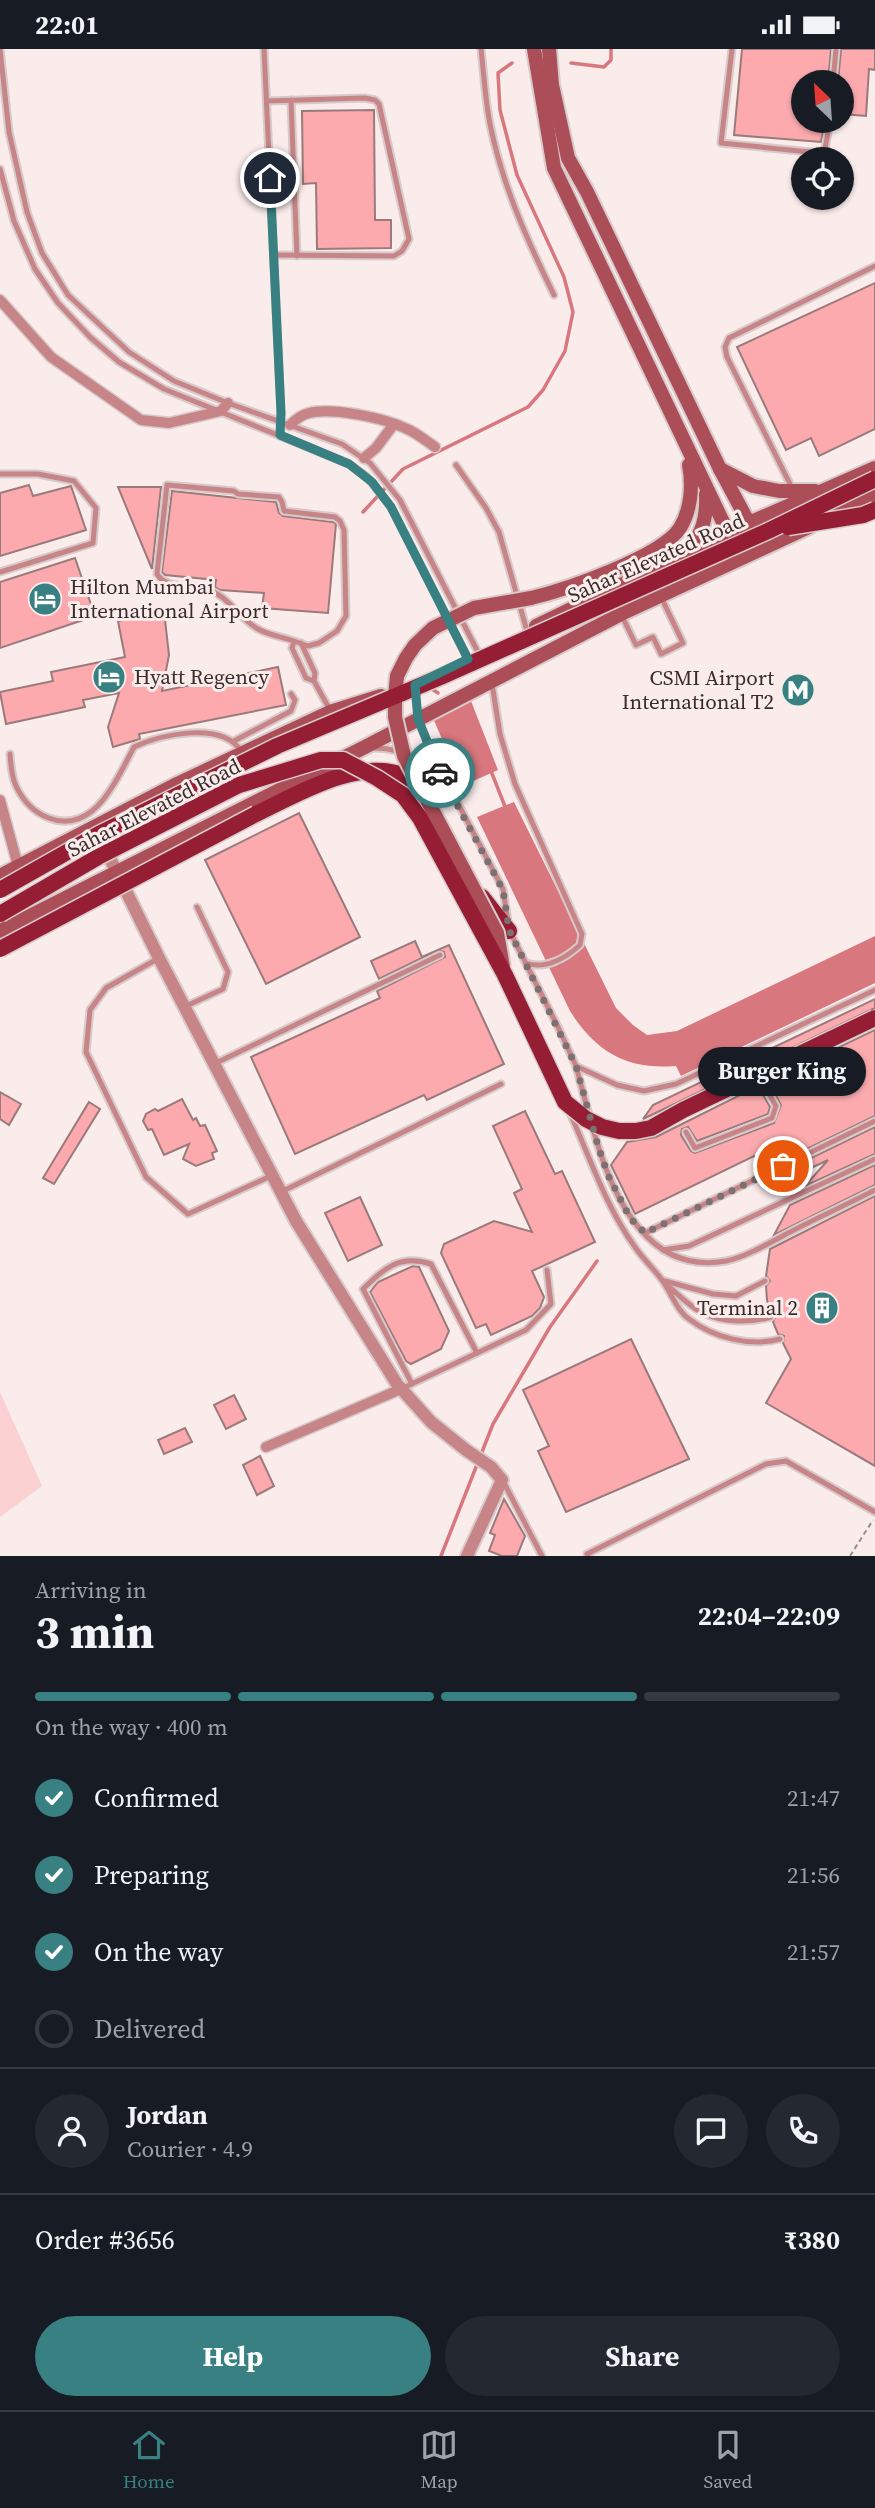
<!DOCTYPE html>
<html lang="en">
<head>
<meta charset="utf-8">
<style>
	body { margin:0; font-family:"Source Serif 4",serif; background:#242831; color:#f1f3f6; height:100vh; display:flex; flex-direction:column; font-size:26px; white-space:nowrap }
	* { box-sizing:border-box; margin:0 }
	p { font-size:23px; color:#9ea1a6 }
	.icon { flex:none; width:38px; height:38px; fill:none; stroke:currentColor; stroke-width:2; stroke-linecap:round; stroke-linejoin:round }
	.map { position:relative; height:1507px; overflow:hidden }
	.sheet { display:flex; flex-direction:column; background:#171b24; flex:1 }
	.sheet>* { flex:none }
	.needle { width:46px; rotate:335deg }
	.controls { position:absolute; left:791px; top:21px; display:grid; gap:14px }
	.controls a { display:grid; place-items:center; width:63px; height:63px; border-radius:50%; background:#171b24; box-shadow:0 2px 5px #0004; font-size:35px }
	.pin { position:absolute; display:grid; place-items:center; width:60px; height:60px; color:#fff; margin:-30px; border:4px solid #fff; border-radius:50%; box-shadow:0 2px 7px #0007 }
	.courier { position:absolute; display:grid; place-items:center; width:70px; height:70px; margin:-35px; border:5px solid #388081; border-radius:50%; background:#fff; color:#222; box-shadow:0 2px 9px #0007 }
	.bubble { position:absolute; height:49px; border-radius:24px; background:#171b24; box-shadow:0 2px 5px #0004; font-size:23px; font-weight:700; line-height:49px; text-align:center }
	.headline em { font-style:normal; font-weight:700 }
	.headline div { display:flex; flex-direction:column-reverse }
	.headline { display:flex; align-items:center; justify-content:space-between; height:119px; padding:0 35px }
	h1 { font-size:46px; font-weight:700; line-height:52px }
	.bar { display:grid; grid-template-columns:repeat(4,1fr); gap:10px 7px; align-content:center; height:84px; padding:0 35px }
	.bar i { height:9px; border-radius:5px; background:#363941 }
	.bar .active { background:#388081 }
	.bar p { grid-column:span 4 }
	.line { display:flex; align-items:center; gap:18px; padding:0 35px; border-top:2px solid #363941 }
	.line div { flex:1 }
	.round { display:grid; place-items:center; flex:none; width:74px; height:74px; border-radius:37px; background:#242831 }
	ol { padding:0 35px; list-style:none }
	li { display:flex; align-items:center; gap:21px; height:77px }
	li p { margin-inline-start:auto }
	li .icon { padding:7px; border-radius:50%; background:#388081; color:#fff; stroke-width:4 }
	li:last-child { color:#9ea1a6 }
	li i { width:38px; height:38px; border:4px solid #363941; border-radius:50% }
	.action { display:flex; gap:14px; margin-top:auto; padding:14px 35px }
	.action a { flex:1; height:80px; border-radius:42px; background:#388081; color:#fff; font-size:28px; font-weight:700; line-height:80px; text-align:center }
	.action a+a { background:#242831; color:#f1f3f6 }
	.status { display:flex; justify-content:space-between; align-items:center; height:49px; padding:0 35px; background:#171b24; direction:ltr }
	.status svg { height:19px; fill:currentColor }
	.menu { display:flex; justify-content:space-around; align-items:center; height:98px; border-top:2px solid #363941; background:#171b24; font-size:19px; color:#9ea1a6 }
	.menu a { display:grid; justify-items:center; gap:4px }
	.menu .active { color:#388081 }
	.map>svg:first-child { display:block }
	.green { fill:#fad0d1 }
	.water { fill:#d8777e }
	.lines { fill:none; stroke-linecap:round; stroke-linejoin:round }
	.stream { stroke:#d8777e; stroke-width:3.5 }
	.building { fill:#fcaaae; stroke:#9a7a7b; stroke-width:2 }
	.service-casing { stroke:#d8c9ca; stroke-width:9 }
	.minor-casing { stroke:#d8c9ca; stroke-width:13 }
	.tertiary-casing { stroke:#d8c9ca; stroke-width:16 }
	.secondary-casing { stroke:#d8c9ca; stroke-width:18 }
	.primary-casing { stroke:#d8c9ca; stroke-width:19 }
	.path { stroke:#9c8d8e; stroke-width:2; stroke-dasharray:5 3.5; stroke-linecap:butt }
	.service { stroke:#c78588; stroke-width:5 }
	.minor { stroke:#c78588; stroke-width:10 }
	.tertiary { stroke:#c78588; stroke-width:12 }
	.secondary { stroke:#ac4e57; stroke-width:14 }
	.primary { stroke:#951d34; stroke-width:16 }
	.secondary-bridge-casing { stroke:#d8c9ca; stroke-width:18; stroke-linecap:butt }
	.primary-bridge-casing { stroke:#d8c9ca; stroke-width:19; stroke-linecap:butt }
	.secondary-bridge { stroke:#ac4e57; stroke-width:14 }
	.primary-bridge { stroke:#951d34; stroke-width:16 }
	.done { stroke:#7e6f70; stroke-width:7; stroke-dasharray:0 12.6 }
	.route { stroke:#388081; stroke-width:9 }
	.labels { text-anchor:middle; stroke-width:6; stroke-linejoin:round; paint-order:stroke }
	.street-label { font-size:21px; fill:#3a2c2d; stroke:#fbecec }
	.poi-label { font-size:21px; fill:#3a2c2d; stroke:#fbecec; text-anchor:start }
</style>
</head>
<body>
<div class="status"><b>22:01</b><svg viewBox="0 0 49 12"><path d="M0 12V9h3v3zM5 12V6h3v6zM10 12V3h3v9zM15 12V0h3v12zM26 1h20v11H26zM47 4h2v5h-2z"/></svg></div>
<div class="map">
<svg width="875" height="1507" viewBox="0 0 875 1507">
	<rect width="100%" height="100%" fill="#fbecec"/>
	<!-- green -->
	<polygon class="green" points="0,1343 42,1437 0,1468"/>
	<!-- water -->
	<g class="water">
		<polygon points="471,652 498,721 462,737 433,669"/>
		<path d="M 514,753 L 616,959 L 633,976 L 647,986 L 677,982 L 875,887 L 875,934 L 681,1027 L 676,1017 C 627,1021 596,1003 570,962 L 477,768 Z"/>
	</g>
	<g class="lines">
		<!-- stream -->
		<g class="stream">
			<polyline points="571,14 604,18 611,11 611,0"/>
			<polyline points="363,463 403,420 528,358 543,341 565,302 573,263 564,228 517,126 500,61 498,24 512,14"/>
			<polyline points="429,638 438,644"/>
			<polyline points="491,722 506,760"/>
			<polyline points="441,1507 493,1375 550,1278 597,1212"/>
		</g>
	</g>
	<!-- building -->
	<g class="building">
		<polygon points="742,0 831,0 828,33 803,33 803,72 825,72 821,93 734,86"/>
		<polygon points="841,0 875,0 875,21 869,20 866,67 842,65 842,33 838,33"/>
		<polygon points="374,61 375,171 391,171 391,199 317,200 316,134 303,135 302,62"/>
		<polygon points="875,234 875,380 819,407 811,389 786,401 737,298"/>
		<polygon points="29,436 33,447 71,437 86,481 0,507 0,444"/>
		<polygon points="118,438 161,438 152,520"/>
		<polygon points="172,442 276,453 279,464 283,467 333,473 336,475 328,564 262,559 264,544 220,541 215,538 216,531 165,526 162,523"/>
		<polygon points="75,509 95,567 0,599 0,533"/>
		<polygon points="164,562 169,606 162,642 278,618 286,656 139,685 140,690 113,698 108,678 119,644 83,651 85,658 6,675 0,643 53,632 51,623 125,608 118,572"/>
		<polygon points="299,764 360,888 266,935 205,811"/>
		<polygon points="415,892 422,908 449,896 504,1015 427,1051 424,1046 295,1105 251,1008 380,949 377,942 445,908 444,903 438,901 379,930 371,912"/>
		<polygon points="875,950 875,959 643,1070 653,1056"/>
		<polygon points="875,981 875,1067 761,1122 754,1107 635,1165 611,1116 627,1093 656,1088 758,1037 770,1058 768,1065 697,1092 688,1078 682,1080 681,1086 691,1102 695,1104 774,1074 781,1056 768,1032"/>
		<polygon points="0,1043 21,1055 9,1076 0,1070"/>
		<polygon points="182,1050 193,1071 196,1069 200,1077 205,1076 217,1102 212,1104 214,1110 196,1117 183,1110 189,1095 164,1106 152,1080 148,1081 143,1072 146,1065 155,1060 158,1062"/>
		<polygon points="89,1053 100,1060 54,1135 43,1129"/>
		<polygon points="525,1062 555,1125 562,1122 595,1193 532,1222 544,1248 540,1259 532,1267 491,1286 486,1275 476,1279 441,1204 444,1195 494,1172 532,1183 514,1144 522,1140 493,1077"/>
		<polygon points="875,1078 875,1105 805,1137 828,1111 769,1139 766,1131"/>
		<polygon points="875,1116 875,1136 774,1186 790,1156"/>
		<polygon points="875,1147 875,1417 766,1354 791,1310 783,1294 784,1287 778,1285 773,1273 776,1266 770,1263 767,1251 766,1237 770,1232 766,1227 770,1200"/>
		<polygon points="360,1148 382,1196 348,1212 325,1164"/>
		<polygon points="413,1217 419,1218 449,1282 441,1300 411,1315 406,1312 370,1243 378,1233"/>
		<polygon points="631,1290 689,1410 566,1463 538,1402 549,1397 523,1341"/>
		<polygon points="234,1346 246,1370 226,1380 214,1356"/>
		<polygon points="185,1379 192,1393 164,1405 158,1391"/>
		<polygon points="260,1407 274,1437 257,1446 243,1416"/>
		<polygon points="504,1450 525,1487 517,1507 502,1507 489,1502 495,1486 490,1484"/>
	</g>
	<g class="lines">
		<defs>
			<g id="service">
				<polyline points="0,0 9,83 27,163 42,204 68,246 129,303 174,332 228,354 342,395 370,414 400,451 479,605"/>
				<polyline points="264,0 281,364 280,386"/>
				<path d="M 481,0 C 484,25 485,50 490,75 C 502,135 527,191 554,246"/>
				<polyline points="732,0 721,94 820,104 825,100 830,72"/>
				<polyline points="833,33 836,0"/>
				<polyline points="291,51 297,207"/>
				<polyline points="267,52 365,49 375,51 379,55 409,190 402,202 394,207 274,206"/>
				<polyline points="0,120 14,172 35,220 58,254 90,288 119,313 164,340 349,415 367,428 391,458 468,610"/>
				<polyline points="456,416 486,459 499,483 527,582"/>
				<polyline points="0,425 38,425 74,432 96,459 93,494 0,523"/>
				<polyline points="792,439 727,308 725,298 729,289 875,217"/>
				<polyline points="622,567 636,596 653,588 661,605 683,594 662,550"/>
				<path d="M 294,592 C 283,588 268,586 258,580 C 238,569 230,548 207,540 C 192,534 166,541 157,525 L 167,436 L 234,442 L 238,445 L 279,448 L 282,453 L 284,462 L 335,468 L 340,472 L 344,481 L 346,567 L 337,582 L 319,594 L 308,597 L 294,592 L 292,599 L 306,629 L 314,632"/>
				<polyline points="301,594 315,624 314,632 330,661"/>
				<path d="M 492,635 L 500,685 L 515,735 L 582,885 L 580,896 C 566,909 545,921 526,914"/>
				<polyline points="415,641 418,670 434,709 503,840 508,873"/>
				<polyline points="234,692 291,662 295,651 291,645"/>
				<path d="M 372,699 C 399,698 421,710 440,729"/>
				<path d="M 10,705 C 11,716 11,726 16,737 C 30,767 64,784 92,762 C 109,749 124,717 134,698 C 162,685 222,672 241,702"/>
				<polyline points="510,883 558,978 576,1017 589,1066"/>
				<polyline points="159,909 106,939 90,961 86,1003 146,1128 188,1165 271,1127"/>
				<polyline points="184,958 223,940 228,923 197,858"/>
				<polyline points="214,1015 440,906"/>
				<polyline points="576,1017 617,1036 644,1042 676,1035 875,941"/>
				<path d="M 570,1064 C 590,1109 606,1158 635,1198 C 643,1210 654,1220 662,1231 C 671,1243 677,1262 689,1270 C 714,1289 750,1298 780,1290"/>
				<path d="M 592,1076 C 609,1140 644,1227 726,1212 C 747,1208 774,1191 794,1181 C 821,1167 848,1155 875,1141"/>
				<polyline points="686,1083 695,1099 772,1069 776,1057 759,1028"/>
				<polyline points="281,1143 501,1035"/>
				<polyline points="645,1184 875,1072"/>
				<polyline points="663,1201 689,1197 875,1110"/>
				<polyline points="665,1232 713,1245 736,1247 765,1232"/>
				<path d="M 667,1236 C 678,1245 691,1259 703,1264 C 724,1274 750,1274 771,1268"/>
				<path d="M 412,1335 L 363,1240 C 385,1219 399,1205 431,1215 L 477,1304"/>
				<polyline points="401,1340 526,1281 551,1255 547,1221"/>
				<polyline points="503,1432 542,1507"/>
				<polyline points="588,1507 587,1505 766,1415 786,1412 875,1463"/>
			</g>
			<g id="minor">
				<polyline points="0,251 51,308 141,371 169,374 221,362 228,354"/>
				<path d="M 290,376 C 295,371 301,366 309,364 C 332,358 385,369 407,380 C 417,384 426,392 435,398"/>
				<polyline points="364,409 376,399 394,375"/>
				<polyline points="0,751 18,817"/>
				<polyline points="266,1398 401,1340"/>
			</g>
			<polyline id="tertiary" points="95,779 159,909 296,1172 397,1335 431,1373 466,1401 491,1418 502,1431 467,1507"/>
			<g id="secondary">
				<polyline points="534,0 554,119 732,492"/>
				<polyline points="549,0 552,36 568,109 587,143 720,420 752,480"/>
				<polyline points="720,420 753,437 779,442 815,442"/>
				<polyline points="828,469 875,447"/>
				<path d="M 689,501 C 703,484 707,467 706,445"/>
				<path d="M 531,549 C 565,541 661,508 680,479 C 691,461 693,437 689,416"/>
				<polyline points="536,577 749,474 875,419"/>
				<polyline points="0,827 177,735 330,663 381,647"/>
				<polyline points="0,882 363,699 621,565 809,478"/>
			</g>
			<g id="primary">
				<path d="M 256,765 C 298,745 358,708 405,727 C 411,730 416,736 421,741"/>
				<polyline points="482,848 509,882"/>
			</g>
		</defs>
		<!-- service casing -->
		<use href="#service" class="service-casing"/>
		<!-- minor casing -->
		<use href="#minor" class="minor-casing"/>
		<!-- tertiary casing -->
		<use href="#tertiary" class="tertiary-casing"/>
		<!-- secondary casing -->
		<use href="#secondary" class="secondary-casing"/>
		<!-- primary casing -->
		<use href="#primary" class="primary-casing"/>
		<!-- path -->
		<polyline class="path" points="850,1507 873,1471"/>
		<!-- service -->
		<use href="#service" class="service"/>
		<!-- minor -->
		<use href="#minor" class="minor"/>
		<!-- tertiary -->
		<use href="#tertiary" class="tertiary"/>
		<!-- secondary -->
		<use href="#secondary" class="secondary"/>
		<!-- primary -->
		<use href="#primary" class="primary"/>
		<defs>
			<polyline id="secondary-bridge" points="503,918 497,884 404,707 395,668 395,648 397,627 406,609 415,596 433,579 474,559 531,549"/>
			<g id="primary-bridge">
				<polyline points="788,478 863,466 875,461"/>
				<polyline points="0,841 99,785 277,697 443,627 768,482 875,430"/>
				<polyline points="0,865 98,808 239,736 321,711 343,711 377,729 403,746 420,769 505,926 565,1053 586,1070 602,1078 619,1082 636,1082 651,1079 683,1061 875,969"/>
				<polyline points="0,900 256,765"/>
			</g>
		</defs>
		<!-- secondary-bridge casing -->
		<use href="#secondary-bridge" class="secondary-bridge-casing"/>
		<!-- primary-bridge casing -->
		<use href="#primary-bridge" class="primary-bridge-casing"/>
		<!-- secondary-bridge -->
		<use href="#secondary-bridge" class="secondary-bridge"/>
		<!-- primary-bridge -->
		<use href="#primary-bridge" class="primary-bridge"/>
	</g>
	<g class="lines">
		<!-- done -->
		<polyline class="done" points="440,724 503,841 509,881 576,1017 598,1097 608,1126 630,1169 645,1184 783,1117"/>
		<!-- route -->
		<polyline class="route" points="270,129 281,364 280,386 349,415 372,433 391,458 468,610 415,636 418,670 440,724"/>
	</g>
	<!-- icons -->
	<defs>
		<symbol id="hotel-disc" viewBox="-11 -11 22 22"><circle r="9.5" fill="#388081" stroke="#fbecec"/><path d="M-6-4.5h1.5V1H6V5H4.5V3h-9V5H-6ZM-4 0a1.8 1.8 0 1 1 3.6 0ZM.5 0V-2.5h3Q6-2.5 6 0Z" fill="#fff"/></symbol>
		<symbol id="metro-disc" viewBox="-11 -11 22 22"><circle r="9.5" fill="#388081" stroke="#fbecec"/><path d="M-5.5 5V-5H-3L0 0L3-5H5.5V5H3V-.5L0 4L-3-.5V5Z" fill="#fff"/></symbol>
		<symbol id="building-disc" viewBox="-11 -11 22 22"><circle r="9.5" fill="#388081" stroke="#fbecec"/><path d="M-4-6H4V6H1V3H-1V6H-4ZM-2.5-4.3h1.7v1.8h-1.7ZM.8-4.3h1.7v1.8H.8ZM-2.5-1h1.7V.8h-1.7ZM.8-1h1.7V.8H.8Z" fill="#fff"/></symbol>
	</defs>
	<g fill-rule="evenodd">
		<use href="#hotel-disc" x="26" y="531" width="38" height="38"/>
		<use href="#hotel-disc" x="90" y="609" width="38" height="38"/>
		<use href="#metro-disc" x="779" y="622" width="38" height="38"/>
		<use href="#building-disc" x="803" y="1240" width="38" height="38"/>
	</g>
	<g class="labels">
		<!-- street labels -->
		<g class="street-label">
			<text transform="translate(656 509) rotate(-24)" y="7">Sahar Elevated Road</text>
			<text transform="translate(154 759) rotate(-27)" y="7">Sahar Elevated Road</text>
		</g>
		<!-- poi labels -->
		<g class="poi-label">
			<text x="70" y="545">Hilton Mumbai<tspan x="70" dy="24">International Airport</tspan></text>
			<text x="134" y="635">Hyatt Regency</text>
			<text x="774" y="636" text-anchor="end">CSMI Airport<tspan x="774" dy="24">International T2</tspan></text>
			<text x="798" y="1266" text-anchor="end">Terminal 2</text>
		</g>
	</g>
</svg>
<div class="controls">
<a><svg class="needle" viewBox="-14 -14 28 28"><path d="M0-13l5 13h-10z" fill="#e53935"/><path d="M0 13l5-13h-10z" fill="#9ea1a6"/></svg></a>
<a><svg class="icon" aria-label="locate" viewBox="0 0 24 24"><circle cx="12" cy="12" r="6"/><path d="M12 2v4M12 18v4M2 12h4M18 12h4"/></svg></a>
</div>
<div class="pin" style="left:783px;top:1117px;background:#ea580c"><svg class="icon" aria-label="bag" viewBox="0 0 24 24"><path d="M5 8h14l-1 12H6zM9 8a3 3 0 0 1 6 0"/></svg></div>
<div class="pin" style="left:270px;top:129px;background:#1f2937"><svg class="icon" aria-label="home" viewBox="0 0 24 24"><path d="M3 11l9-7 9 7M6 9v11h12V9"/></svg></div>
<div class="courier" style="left:440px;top:724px"><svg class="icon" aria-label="car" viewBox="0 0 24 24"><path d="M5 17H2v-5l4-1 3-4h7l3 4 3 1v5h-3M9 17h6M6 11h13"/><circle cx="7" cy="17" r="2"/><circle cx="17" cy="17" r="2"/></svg></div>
<div class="bubble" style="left:698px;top:998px;width:168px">Burger King</div>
</div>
<section class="sheet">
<div class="headline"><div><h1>3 min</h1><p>Arriving in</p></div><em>22:04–22:09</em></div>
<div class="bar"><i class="active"></i><i class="active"></i><i class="active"></i><i></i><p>On the way · 400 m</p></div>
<ol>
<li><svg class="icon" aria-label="check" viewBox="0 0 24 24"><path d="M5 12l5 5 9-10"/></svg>Confirmed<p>21:47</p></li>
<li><svg class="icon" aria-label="check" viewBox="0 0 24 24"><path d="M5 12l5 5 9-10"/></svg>Preparing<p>21:56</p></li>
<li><svg class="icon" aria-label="check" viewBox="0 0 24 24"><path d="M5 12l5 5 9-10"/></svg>On the way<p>21:57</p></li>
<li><i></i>Delivered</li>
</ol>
<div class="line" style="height:126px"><a class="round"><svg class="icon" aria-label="person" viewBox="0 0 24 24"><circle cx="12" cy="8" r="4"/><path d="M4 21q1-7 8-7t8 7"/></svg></a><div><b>Jordan</b><p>Courier · 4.9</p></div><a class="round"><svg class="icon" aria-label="chat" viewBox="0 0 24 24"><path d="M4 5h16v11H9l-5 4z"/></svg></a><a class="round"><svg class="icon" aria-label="phone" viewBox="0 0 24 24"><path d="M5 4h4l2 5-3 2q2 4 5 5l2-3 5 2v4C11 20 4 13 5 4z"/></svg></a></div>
<div class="line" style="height:91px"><div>Order #3656</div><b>₹380</b></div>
<div class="action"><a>Help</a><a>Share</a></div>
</section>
<nav class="menu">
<a class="active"><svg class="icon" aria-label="home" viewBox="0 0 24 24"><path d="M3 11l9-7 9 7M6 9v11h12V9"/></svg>Home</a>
<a><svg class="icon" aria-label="map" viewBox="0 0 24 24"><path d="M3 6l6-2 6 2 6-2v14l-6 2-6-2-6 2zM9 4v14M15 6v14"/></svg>Map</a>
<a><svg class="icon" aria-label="saved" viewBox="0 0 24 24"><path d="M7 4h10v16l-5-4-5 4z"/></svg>Saved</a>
</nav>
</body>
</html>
